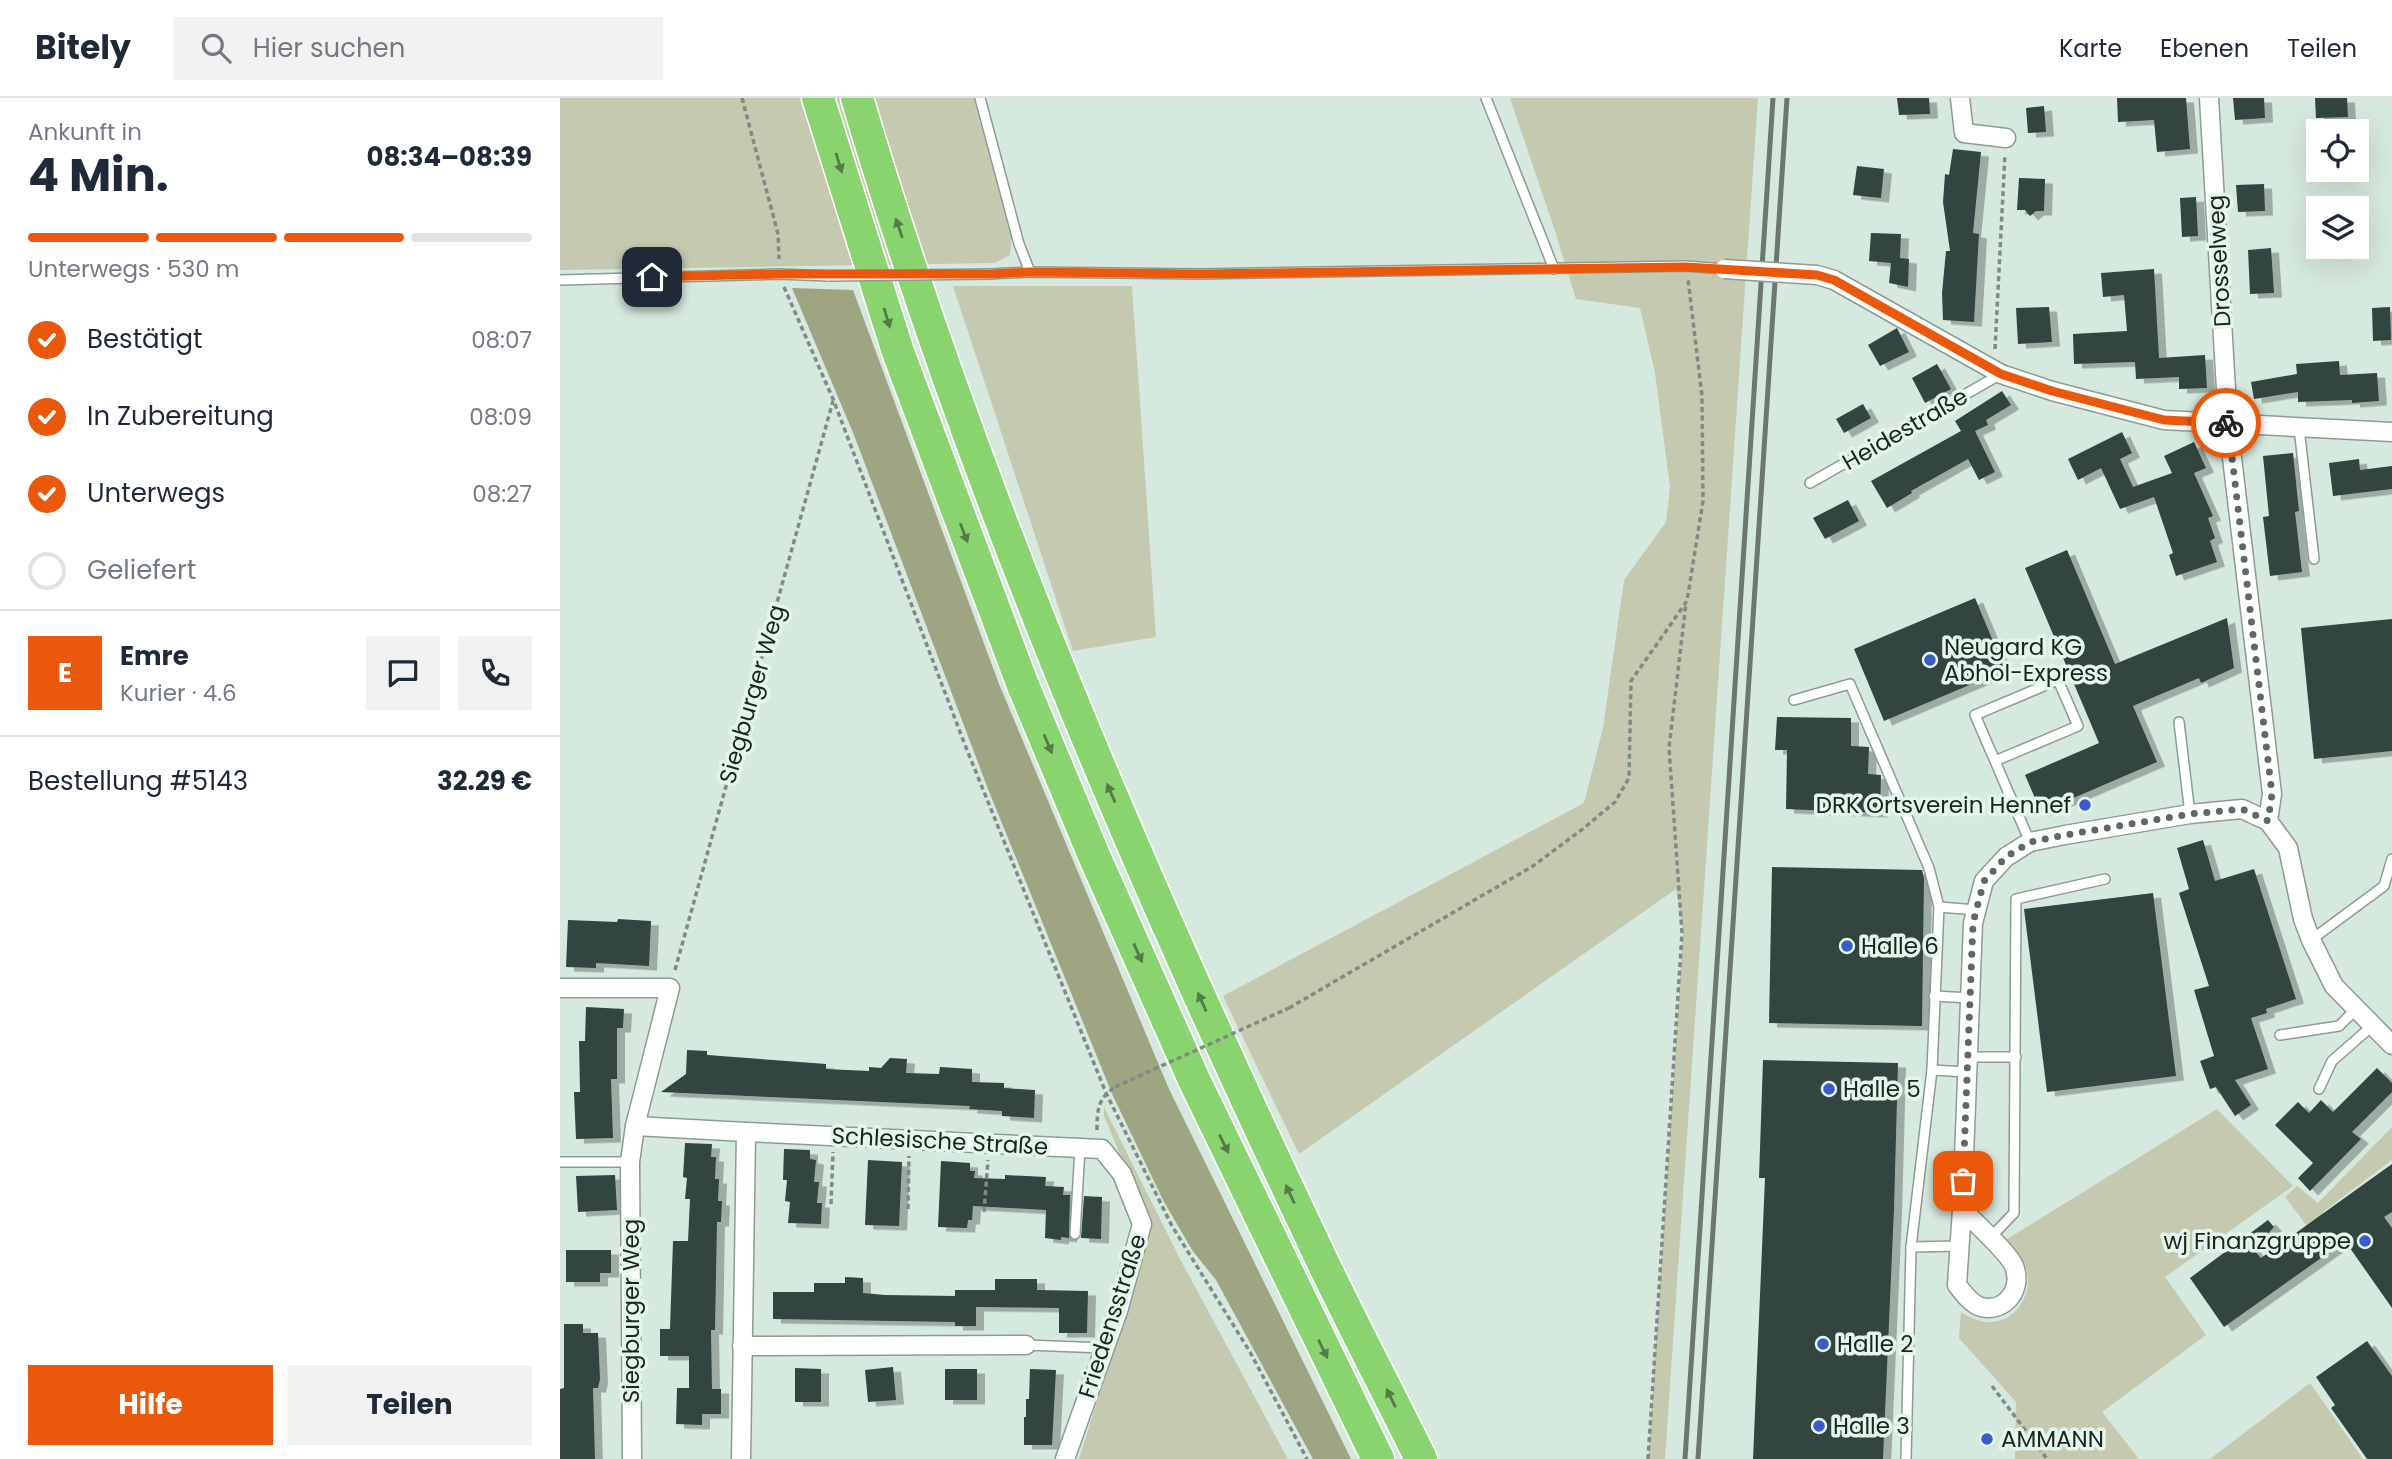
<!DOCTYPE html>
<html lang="de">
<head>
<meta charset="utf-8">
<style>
	body { margin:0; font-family:Poppins,sans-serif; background:#f2f2f3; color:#1f2937; height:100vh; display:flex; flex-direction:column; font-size:26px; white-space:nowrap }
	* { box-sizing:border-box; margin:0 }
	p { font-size:23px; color:#747a83 }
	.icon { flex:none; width:38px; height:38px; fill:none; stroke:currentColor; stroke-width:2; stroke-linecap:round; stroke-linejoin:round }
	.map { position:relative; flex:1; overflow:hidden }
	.details { display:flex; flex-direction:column; background:#fff; width:560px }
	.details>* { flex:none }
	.buttons { position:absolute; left:1746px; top:21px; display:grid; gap:14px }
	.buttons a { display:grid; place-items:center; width:63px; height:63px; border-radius:0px; background:#fff; box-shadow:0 7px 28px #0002; font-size:35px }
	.pin { position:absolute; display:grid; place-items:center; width:60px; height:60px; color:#fff; margin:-30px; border-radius:14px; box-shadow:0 4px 10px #0006 }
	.courier { position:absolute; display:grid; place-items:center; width:70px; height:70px; margin:-35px; border:5px solid #ea580c; border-radius:50%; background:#fff; color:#222; box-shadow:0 2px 9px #0007 }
	.headline em { font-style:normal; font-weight:700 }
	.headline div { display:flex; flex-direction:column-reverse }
	.headline { display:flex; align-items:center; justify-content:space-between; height:119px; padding:0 28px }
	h1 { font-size:46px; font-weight:700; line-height:52px }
	.bar { display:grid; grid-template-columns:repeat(4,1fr); gap:10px 7px; align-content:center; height:84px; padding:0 28px }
	.bar i { height:9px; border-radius:5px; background:#e0e1e3 }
	.bar .selected { background:#ea580c }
	.bar p { grid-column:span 4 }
	.line { display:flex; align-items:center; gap:18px; padding:0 28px; border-top:2px solid #e0e1e3 }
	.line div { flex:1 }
	.round { display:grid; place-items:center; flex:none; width:74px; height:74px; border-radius:0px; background:#f2f2f3 }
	ol { padding:0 28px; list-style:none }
	li { display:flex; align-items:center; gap:21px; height:77px }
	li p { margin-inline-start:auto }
	li .icon { padding:7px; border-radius:50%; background:#ea580c; color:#fff; stroke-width:4 }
	li:last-child { color:#747a83 }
	li i { width:38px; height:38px; border:4px solid #e0e1e3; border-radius:50% }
	.action { display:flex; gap:14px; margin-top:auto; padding:14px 28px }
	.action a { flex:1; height:80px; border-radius:0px; background:#ea580c; color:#fff; font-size:28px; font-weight:700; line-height:80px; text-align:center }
	.action a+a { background:#f2f2f3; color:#1f2937 }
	header { display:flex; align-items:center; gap:42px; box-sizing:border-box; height:98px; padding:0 35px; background:#fff; border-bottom:2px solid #e0e1e3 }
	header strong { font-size:33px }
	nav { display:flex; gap:38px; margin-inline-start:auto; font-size:24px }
	.search { width:490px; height:63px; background:#f2f2f3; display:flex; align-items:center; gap:18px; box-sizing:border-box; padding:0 24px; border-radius:0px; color:#747a83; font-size:26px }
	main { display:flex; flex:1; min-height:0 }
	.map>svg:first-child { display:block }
	.green { fill:#c4c9af }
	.forest { fill:#9fa582 }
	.building { fill:#314441; filter:url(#shadow) }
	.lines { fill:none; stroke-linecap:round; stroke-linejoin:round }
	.service-casing { stroke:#8b9d92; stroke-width:12 }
	.minor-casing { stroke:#8b9d92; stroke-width:21 }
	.motorway-casing { stroke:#fff; stroke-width:35 }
	.path { stroke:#7e8c84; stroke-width:3.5; stroke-dasharray:5 3.5; stroke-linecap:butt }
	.service { stroke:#fff; stroke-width:9 }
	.minor { stroke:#fff; stroke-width:18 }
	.motorway { stroke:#89d46e; stroke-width:32 }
	.rail { stroke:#6b7770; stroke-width:5 }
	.service-bridge-casing { stroke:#8b9d92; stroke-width:12; stroke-linecap:butt }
	.minor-bridge-casing { stroke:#8b9d92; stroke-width:21; stroke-linecap:butt }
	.path-bridge { stroke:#7e8c84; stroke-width:3.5; stroke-dasharray:5 3.5; stroke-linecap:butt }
	.service-bridge { stroke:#fff; stroke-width:9 }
	.minor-bridge { stroke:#fff; stroke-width:18 }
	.oneway { fill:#537c47 }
	.done { stroke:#5e6962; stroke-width:7; stroke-dasharray:0 12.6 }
	.route { stroke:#ea580c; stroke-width:9 }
	.poi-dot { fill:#3b5bcc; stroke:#e3f6eb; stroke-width:2.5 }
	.labels { text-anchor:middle; stroke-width:7; stroke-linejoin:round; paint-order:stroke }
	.street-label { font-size:23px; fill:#1d2420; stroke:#e3f6eb }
	.poi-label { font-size:23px; fill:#1d2420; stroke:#e3f6eb; text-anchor:start }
</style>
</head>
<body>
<header>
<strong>Bitely</strong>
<div class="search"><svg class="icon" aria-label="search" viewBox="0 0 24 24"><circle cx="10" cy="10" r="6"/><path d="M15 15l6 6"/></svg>Hier suchen</div>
<nav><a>Karte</a><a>Ebenen</a><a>Teilen</a></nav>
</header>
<main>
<section class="details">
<div class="headline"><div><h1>4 Min.</h1><p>Ankunft in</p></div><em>08:34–08:39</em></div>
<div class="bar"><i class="selected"></i><i class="selected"></i><i class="selected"></i><i></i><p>Unterwegs · 530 m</p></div>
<ol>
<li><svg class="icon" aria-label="check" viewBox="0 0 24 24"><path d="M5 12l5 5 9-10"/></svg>Bestätigt<p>08:07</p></li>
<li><svg class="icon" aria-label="check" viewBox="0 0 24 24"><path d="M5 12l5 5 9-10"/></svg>In Zubereitung<p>08:09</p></li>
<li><svg class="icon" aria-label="check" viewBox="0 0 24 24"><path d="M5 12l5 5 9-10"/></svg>Unterwegs<p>08:27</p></li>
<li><i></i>Geliefert</li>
</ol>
<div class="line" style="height:126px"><b class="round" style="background:#ea580c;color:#fff">E</b><div><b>Emre</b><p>Kurier · 4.6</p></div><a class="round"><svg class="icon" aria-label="chat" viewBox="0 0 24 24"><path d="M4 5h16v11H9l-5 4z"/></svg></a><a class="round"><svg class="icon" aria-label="phone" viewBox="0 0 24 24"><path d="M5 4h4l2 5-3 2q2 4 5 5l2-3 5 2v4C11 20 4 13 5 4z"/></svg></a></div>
<div class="line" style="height:91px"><div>Bestellung #5143</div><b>32.29 €</b></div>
<div class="action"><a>Hilfe</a><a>Teilen</a></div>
</section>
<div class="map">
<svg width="1832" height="1361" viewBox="0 0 1832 1361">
	<defs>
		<filter id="shadow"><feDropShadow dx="8" dy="4.5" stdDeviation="0" flood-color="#0004"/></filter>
	</defs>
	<rect width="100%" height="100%" fill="#d6e9de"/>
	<!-- green -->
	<g class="green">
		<polygon points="0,0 419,0 452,139 450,157 435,165 0,172"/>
		<polygon points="950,0 1198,0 1105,1361 1088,1361 1123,835 1116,791 739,1056 663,898 1024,705 1043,630 1064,482 1106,424 1110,389 1095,275 1080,210 1016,201 996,136"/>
		<polygon points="393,188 572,188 596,539 513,553"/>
		<polygon points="544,1009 620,1161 728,1361 519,1361 591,1131 544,1018"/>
		<path d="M 1657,1011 L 1733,1088 L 1605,1179 L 1646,1237 L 1542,1314 L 1579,1361 L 1455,1361 L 1456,1304 L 1399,1240 L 1401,1214 C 1411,1220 1420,1225 1431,1224 C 1457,1223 1472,1196 1467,1173 C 1464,1160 1453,1151 1444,1143 Z"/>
		<polygon points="1832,1029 1832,1062 1763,1114 1769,1125 1753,1136 1725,1099 1737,1088 1758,1105"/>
		<polygon points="1750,1285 1803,1361 1650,1361"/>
	</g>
	<!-- forest -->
	<polygon class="forest" points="232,190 293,192 439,586 609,991 791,1361 753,1361 656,1182 632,1152 603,1102 553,998 428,691 294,337"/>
	<!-- building -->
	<g class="building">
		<polygon points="1337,0 1369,0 1370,16 1339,17"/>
		<polygon points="1557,0 1626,0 1630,51 1597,54 1594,22 1558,24"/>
		<polygon points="1673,0 1704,0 1705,20 1675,22"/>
		<polygon points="1755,0 1787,0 1788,19 1756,20"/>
		<polygon points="1484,8 1486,34 1468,35 1466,10"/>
		<polygon points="1393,51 1421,54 1413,135 1419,136 1414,224 1383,222 1382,195 1386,153 1390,153 1383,104 1385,76 1389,77"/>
		<polygon points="1297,68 1324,71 1321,100 1293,97"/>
		<polygon points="1459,80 1485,81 1484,113 1476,113 1470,118 1465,112 1457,112"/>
		<polygon points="1704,86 1705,113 1678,114 1676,87"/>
		<polygon points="1636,99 1638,138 1622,139 1620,100"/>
		<polygon points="1311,135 1341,136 1340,160 1349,161 1348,189 1329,185 1331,165 1309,163"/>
		<polygon points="1711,150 1714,195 1690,196 1688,152"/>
		<polygon points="1594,171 1599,260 1645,257 1647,290 1619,291 1619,279 1576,281 1575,264 1514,266 1513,236 1567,233 1564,197 1543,199 1541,175"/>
		<polygon points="1489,209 1492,244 1458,246 1456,210"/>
		<polygon points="1830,209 1831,242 1813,243 1812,210"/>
		<polygon points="1337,230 1349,254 1320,268 1308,247"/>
		<polygon points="1779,263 1780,277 1817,275 1819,303 1792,305 1792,302 1738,304 1738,294 1694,301 1691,284 1737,276 1736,266"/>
		<polygon points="1377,266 1391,291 1365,305 1352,280"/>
		<polygon points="1442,293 1451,307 1426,322 1428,327 1415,333 1435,374 1419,382 1408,361 1351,393 1352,395 1327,410 1311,383 1401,333 1395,323"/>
		<polygon points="1303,306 1311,320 1284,335 1276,321"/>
		<polygon points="1562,334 1572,355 1560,361 1573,389 1612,375 1604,358 1634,344 1646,370 1634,375 1653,418 1648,420 1655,440 1650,443 1657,464 1616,478 1609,457 1613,455 1594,399 1560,411 1541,370 1518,382 1508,361"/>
		<polygon points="1733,355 1739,413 1735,414 1742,474 1710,478 1703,419 1709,418 1703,358"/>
		<polygon points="1799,361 1800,372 1832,368 1832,391 1773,398 1769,365"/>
		<polygon points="1288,402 1299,423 1265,441 1253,420"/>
		<polygon points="1507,452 1555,566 1667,520 1674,570 1641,585 1639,580 1573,608 1597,664 1481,714 1465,677 1539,645 1465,470"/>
		<polygon points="1415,500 1445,572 1324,623 1294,551"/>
		<polygon points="1832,521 1832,653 1754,661 1741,530"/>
		<polygon points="1217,619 1291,620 1291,648 1309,649 1308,676 1321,677 1320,715 1226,711 1227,652 1215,652"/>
		<polygon points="1643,742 1655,783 1694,771 1736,901 1706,911 1707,915 1691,920 1708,971 1675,982 1691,1007 1675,1018 1656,989 1650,991 1640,963 1654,958 1634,892 1649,888 1619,795 1629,791 1617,750"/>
		<polygon points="1212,769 1362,772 1364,780 1362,928 1209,925"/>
		<polygon points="1593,795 1616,978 1487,994 1464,811"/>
		<polygon points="58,821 91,823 89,868 36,865 36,870 6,869 8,822 57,824"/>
		<polygon points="26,909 64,911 63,930 57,930 57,981 51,981 53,1040 16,1041 14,994 20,994 19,943 25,943"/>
		<polygon points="127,952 147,953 147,957 266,966 266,971 309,973 309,969 321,970 330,960 347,961 346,975 379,976 380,969 412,971 412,984 444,985 444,990 475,992 474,1020 442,1018 442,1013 409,1011 410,1008 101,994 126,976"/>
		<polygon points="1203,962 1338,965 1334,1111 1323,1361 1193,1361 1205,1080 1199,1080"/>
		<polygon points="1817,970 1832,985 1832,994 1792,1034 1801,1041 1750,1093 1738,1080 1753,1065 1715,1027 1738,1004 1749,1015 1761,1002 1773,1014"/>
		<polygon points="125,1045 152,1046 151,1059 156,1059 155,1081 159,1081 158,1103 162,1103 161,1124 157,1124 155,1232 151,1232 152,1291 161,1291 161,1316 142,1316 142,1327 116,1326 117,1290 129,1290 129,1258 100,1258 100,1231 110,1231 113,1143 128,1143 130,1101 125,1101 127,1080 123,1079"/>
		<polygon points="224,1051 250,1052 250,1061 256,1062 254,1084 259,1084 257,1105 262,1105 261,1126 228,1125 230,1104 225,1103 227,1082 223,1082"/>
		<polygon points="308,1062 342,1064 339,1128 305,1127"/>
		<polygon points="381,1063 410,1065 410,1073 415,1073 414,1080 445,1081 445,1077 486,1079 485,1088 504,1089 503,1097 510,1097 509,1140 501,1139 501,1142 485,1140 486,1112 413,1108 412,1122 408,1122 407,1130 378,1129"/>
		<polygon points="1832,1066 1832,1114 1824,1119 1832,1130 1832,1210 1785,1143 1664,1229 1630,1180 1708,1122 1714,1129 1693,1151 1701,1160"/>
		<polygon points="55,1077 57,1112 18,1114 16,1078"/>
		<polygon points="524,1098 542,1099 541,1141 521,1140"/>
		<polygon points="6,1152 51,1152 51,1175 40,1175 40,1184 6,1184"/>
		<polygon points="285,1179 303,1180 303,1195 325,1197 395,1198 395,1192 435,1192 435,1181 477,1181 477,1192 528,1193 527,1235 499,1235 499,1210 416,1209 416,1228 395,1228 395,1224 213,1221 213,1194 254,1194 254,1185 285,1185"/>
		<polygon points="4,1226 23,1226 23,1235 38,1235 40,1281 38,1290 33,1290 35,1361 0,1361 0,1291 4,1290"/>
		<polygon points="1807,1243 1832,1278 1832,1361 1807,1361 1771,1310 1775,1307 1756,1279"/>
		<polygon points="333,1269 336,1302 308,1304 305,1272"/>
		<polygon points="235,1270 261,1271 261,1304 235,1304"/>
		<rect x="385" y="1271" width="32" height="31"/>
		<polygon points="470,1271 496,1272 492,1347 464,1347 464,1319 466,1319 466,1301 469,1301"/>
	</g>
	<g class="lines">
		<defs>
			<g id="service">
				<polyline points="420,0 459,146 470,174"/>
				<polyline points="926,0 994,171"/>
				<polyline points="430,176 470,174 640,176 1126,168 1164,171"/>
				<polyline points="0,182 219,176 269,178"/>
				<polyline points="1739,330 1754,461"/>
				<polyline points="1250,385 1441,276"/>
				<polyline points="1234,602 1290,586 1369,770 1379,809 1372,972 1351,1149"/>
				<polyline points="1619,624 1630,716"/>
				<polyline points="1435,663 1518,628 1498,582 1415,617 1470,744"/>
				<polyline points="1379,809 1416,812"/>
				<polyline points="1751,842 1824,788 1832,761"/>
				<polyline points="1374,898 1410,900"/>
				<polyline points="1720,937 1779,928 1796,911"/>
				<polyline points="1408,959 1456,959"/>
				<polyline points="1372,972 1407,974"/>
				<polyline points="1759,991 1772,963 1812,928"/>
				<polyline points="0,1064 70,1064"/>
				<polyline points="515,1136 520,1050"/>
				<polyline points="1430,1140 1454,1115 1456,801 1545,781"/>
				<polyline points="466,1247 545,1250"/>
				<polyline points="1346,1361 1351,1149 1400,1148"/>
			</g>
			<g id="minor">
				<polyline points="1400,0 1404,35 1446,40"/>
				<polyline points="1649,0 1668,326 1712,696 1708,723"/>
				<polyline points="1257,177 1274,182 1441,276 1492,293 1604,322 1832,334"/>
				<polyline points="0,890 110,890 75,1028 70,1064 72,1361"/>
				<polyline points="75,1028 186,1034"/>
				<path d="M 1402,1111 C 1413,1123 1449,1155 1454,1168 C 1463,1190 1446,1215 1421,1209 C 1411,1206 1403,1195 1397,1187 L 1402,1111 L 1413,825 L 1424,783 L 1446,759 L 1470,744 L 1505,737 L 1630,716 L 1682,711 L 1708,723 L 1728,750 L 1743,821 L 1751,842 L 1774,888 L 1832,947"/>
				<polyline points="182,1248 466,1247"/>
				<polyline points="181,1361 186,1034 542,1051 562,1076 582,1126 558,1213 505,1361"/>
			</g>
			<g id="motorway">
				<polyline points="258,0 338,254 462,585 535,760 635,984 818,1361"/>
				<path d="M 297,0 C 413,390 575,768 749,1135 C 784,1211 824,1286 861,1361"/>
			</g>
		</defs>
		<!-- service casing -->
		<use href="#service" class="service-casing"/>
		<!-- minor casing -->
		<use href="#minor" class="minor-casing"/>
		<!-- motorway casing -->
		<use href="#motorway" class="motorway-casing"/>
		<!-- path -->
		<g class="path">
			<polyline points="182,0 218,136 219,161"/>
			<polyline points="224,189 273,301 405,647 546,995 612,1128 690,1254 747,1361"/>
			<polyline points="1435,251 1445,56"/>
			<polyline points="115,872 273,303"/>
			<polyline points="729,910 973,768 1024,730 1055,704 1069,680 1071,583 1127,503 1143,403 1142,298 1128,181"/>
			<path d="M 537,1032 C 537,1012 538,1000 555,989"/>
			<polyline points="271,1106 273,1054"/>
			<polyline points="348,1111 349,1058"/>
			<polyline points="424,1114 428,1062"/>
			<polyline points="1432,1288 1487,1361"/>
			<polyline points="1088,1361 1122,835 1109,650 1126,505"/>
		</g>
		<!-- service -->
		<use href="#service" class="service"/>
		<!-- minor -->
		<use href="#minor" class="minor"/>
		<!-- motorway -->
		<use href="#motorway" class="motorway"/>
		<!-- rail -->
		<g class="rail">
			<polyline points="1125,1361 1213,0"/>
			<polyline points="1138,1361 1227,0"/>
		</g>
		<defs>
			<polyline id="service-bridge" points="269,178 430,176"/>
			<polyline id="minor-bridge" points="1164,171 1257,177"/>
		</defs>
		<!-- service-bridge casing -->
		<use href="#service-bridge" class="service-bridge-casing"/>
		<!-- minor-bridge casing -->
		<use href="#minor-bridge" class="minor-bridge-casing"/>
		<!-- path-bridge -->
		<polyline class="path-bridge" points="555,989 729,910"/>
		<!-- service-bridge -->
		<use href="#service-bridge" class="service-bridge"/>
		<!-- minor-bridge -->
		<use href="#minor-bridge" class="minor-bridge"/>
	</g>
	<!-- one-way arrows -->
	<defs><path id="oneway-solid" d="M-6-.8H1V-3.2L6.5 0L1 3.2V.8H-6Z" transform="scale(1.75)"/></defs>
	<g class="oneway">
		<use href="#oneway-solid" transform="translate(279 65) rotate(73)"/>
		<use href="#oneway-solid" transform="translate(339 130) rotate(-109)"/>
		<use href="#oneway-solid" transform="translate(327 220) rotate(73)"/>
		<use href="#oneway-solid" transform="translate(404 435) rotate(69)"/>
		<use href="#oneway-solid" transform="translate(488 646) rotate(67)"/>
		<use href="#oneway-solid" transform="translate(551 695) rotate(-113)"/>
		<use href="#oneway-solid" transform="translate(578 855) rotate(66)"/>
		<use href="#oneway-solid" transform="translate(642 904) rotate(-114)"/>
		<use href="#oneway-solid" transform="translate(664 1046) rotate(64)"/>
		<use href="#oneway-solid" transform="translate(730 1096) rotate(-115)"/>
		<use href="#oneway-solid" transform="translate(763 1251) rotate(64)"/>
		<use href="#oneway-solid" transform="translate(831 1300) rotate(-116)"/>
	</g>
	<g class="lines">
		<!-- done -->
		<polyline class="done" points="1403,1083 1413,825 1424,783 1446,759 1470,744 1505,737 1630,716 1682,711 1708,723 1712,696 1668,326 1666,325"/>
		<!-- route -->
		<polyline class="route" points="92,179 219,176 430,176 470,174 640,176 1126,169 1257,177 1274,182 1441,276 1492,293 1604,322 1666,325"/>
	</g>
	<!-- markers -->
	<g class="poi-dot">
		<circle cx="1370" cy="562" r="7"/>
		<circle cx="1525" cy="707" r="7"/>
		<circle cx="1287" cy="848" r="7"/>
		<circle cx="1269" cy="991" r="7"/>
		<circle cx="1805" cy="1143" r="7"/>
		<circle cx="1263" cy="1246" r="7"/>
		<circle cx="1259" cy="1328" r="7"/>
		<circle cx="1427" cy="1341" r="7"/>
	</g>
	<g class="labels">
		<!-- street labels -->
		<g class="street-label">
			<text transform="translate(1659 163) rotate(-93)" y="8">Drosselweg</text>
			<text transform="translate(1345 331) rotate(-30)" y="8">Heidestraße</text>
			<text transform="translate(192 596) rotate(-74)" y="8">Siegburger Weg</text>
			<text transform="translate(380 1043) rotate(3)" y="8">Schlesische Straße</text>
			<text transform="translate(71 1213) rotate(-90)" y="8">Siegburger Weg</text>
			<text transform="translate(552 1218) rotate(-72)" y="8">Friedensstraße</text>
		</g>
		<!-- poi labels -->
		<g class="poi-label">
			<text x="1384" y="557">Neugard KG<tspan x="1384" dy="26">Abhol-Express</tspan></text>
			<text x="1511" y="715" text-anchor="end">DRK Ortsverein Hennef</text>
			<text x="1301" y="856">Halle 6</text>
			<text x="1283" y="999">Halle 5</text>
			<text x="1791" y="1151" text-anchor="end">wj Finanzgruppe</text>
			<text x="1277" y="1254">Halle 2</text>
			<text x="1273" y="1336">Halle 3</text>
			<text x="1441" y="1349">AMMANN</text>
		</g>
	</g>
</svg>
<div class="buttons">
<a><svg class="icon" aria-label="locate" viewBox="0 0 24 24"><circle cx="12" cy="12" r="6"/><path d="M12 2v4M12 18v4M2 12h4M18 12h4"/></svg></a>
<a><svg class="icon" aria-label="layers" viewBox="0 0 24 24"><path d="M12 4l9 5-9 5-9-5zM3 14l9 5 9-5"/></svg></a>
</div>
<div class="pin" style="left:1403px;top:1083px;background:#ea580c"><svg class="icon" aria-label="bag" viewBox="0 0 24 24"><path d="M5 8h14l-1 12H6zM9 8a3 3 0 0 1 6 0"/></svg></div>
<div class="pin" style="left:92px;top:179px;background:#1f2937"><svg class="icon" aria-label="home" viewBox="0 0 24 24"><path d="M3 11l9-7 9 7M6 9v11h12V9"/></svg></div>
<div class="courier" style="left:1666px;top:325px"><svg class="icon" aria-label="bike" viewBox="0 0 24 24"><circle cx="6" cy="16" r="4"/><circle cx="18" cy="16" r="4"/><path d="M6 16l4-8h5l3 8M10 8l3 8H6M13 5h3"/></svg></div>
</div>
</main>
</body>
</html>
